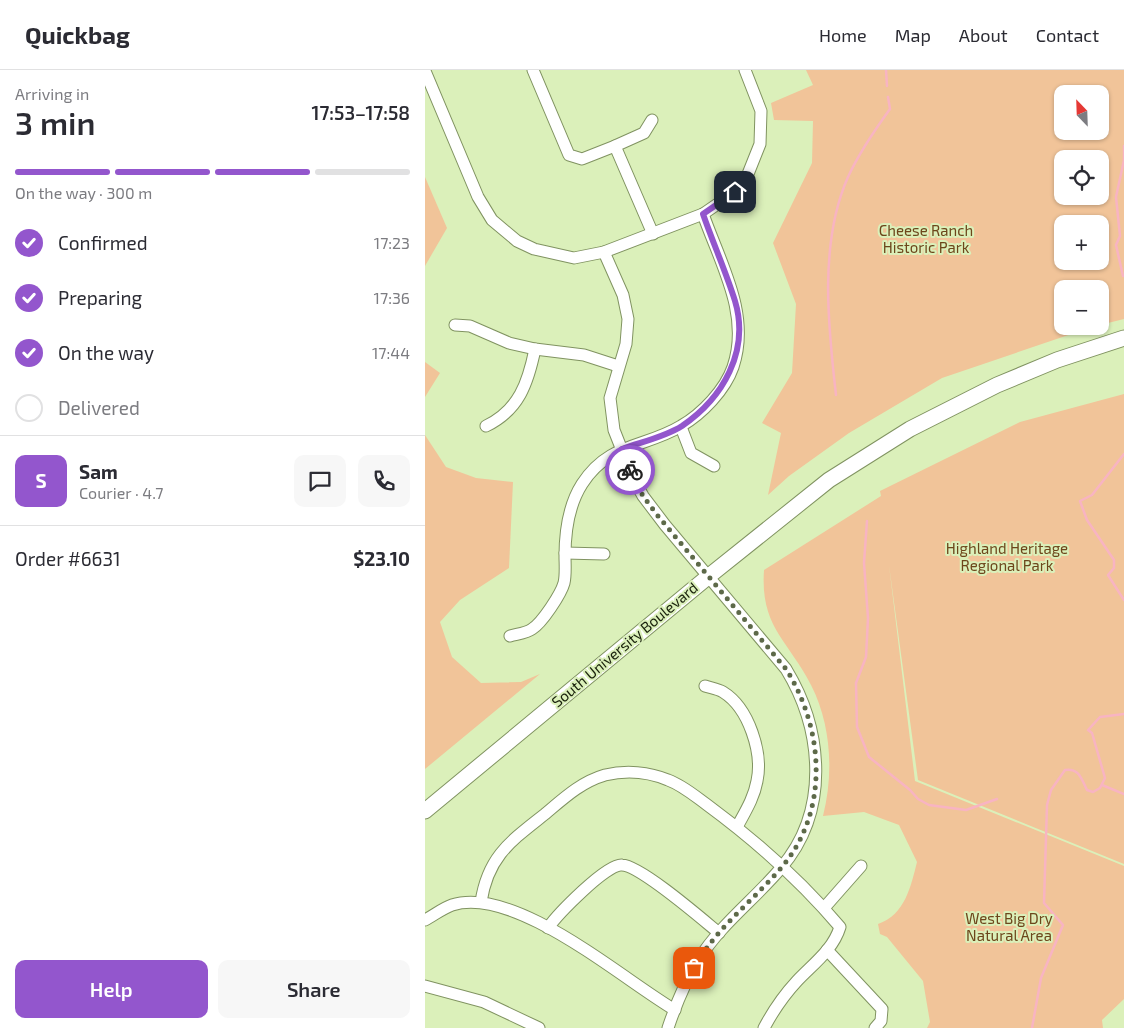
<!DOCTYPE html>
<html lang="en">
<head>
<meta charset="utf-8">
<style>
	body { margin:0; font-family:"Exo 2",sans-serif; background:#f7f7f7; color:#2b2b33; height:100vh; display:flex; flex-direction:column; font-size:19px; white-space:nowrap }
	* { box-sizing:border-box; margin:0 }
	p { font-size:16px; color:#7c7c81 }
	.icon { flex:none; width:28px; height:28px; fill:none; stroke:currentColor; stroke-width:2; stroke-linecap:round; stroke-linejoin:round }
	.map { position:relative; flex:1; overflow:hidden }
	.panel { display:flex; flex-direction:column; background:#fff; width:425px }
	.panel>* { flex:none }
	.needle { width:32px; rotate:337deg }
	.tools { position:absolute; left:629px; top:15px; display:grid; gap:10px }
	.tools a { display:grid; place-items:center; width:55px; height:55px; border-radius:10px; background:#fff; box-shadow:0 1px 4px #0004; font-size:25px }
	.pin { position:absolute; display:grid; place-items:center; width:42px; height:42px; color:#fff; margin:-21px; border-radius:10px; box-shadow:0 2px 8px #0006 }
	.courier { position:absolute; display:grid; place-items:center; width:50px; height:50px; margin:-25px; border:4px solid #9356cd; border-radius:50%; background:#fff; color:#222; box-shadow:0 1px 6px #0007 }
	.headline em { font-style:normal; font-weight:600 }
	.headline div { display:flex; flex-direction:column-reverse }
	.headline { display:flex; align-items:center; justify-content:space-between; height:85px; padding:0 15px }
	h1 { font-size:32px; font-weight:600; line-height:38px }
	.bar { display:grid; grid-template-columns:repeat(4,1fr); gap:8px 5px; align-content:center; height:60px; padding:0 15px }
	.bar i { height:6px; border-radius:4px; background:#e1e1e2 }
	.bar .selected { background:#9356cd }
	.bar p { grid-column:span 4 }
	.line { display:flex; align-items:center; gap:12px; padding:0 15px; border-top:1px solid #e1e1e2 }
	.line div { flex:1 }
	.round { display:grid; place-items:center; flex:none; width:52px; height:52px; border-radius:10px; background:#f7f7f7 }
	ol { padding:0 15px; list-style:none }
	li { display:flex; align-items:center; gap:15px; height:55px }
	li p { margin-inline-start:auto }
	li .icon { padding:5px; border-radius:50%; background:#9356cd; color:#fff; stroke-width:4 }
	li:last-child { color:#7c7c81 }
	li i { width:28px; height:28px; border:2px solid #e1e1e2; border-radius:50% }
	.primary-button { display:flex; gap:10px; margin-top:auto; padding:10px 15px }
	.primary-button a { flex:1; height:58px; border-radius:10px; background:#9356cd; color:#fff; font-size:20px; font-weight:600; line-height:58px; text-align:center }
	.primary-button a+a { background:#f7f7f7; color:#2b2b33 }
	header { display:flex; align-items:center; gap:30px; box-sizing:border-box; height:70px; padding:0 25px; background:#fff; border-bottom:1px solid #e1e1e2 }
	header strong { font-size:24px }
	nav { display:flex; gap:28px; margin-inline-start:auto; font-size:18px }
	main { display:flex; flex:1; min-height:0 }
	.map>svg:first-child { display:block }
	.green { fill:#f1c499; fill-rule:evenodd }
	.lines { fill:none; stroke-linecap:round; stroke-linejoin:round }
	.stream { stroke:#f8b4c2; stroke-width:2.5 }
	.minor-casing { stroke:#809361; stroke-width:13 }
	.major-casing { stroke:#809361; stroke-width:17 }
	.minor { stroke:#fff; stroke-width:11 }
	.major { stroke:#fff; stroke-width:15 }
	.done { stroke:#5d6949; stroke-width:5; stroke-dasharray:0 9 }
	.route { stroke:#9356cd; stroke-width:6 }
	.labels { text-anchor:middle; stroke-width:4; stroke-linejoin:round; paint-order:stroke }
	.park-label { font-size:15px; fill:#6d461b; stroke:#dbf0ba }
	.street-label { font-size:15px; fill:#19210c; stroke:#dbf0ba }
</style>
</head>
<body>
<header>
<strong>Quickbag</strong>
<nav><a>Home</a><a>Map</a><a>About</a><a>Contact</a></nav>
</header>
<main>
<section class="panel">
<div class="headline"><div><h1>3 min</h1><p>Arriving in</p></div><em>17:53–17:58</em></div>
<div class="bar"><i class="selected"></i><i class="selected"></i><i class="selected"></i><i></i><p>On the way · 300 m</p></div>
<ol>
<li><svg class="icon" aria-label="check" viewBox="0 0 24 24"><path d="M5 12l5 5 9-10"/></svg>Confirmed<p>17:23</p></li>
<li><svg class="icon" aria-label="check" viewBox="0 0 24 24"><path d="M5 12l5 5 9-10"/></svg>Preparing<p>17:36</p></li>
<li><svg class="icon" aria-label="check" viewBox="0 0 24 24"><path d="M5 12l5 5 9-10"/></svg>On the way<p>17:44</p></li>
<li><i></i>Delivered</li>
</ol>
<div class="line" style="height:90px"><b class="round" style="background:#9356cd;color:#fff">S</b><div><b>Sam</b><p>Courier · 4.7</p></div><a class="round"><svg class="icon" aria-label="chat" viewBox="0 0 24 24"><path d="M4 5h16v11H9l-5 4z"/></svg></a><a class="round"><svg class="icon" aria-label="phone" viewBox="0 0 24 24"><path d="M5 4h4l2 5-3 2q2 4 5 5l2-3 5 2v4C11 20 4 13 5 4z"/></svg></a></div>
<div class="line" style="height:65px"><div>Order #6631</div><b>$23.10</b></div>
<div class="primary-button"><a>Help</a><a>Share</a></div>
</section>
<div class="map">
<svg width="699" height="958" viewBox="0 0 699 958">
	<rect width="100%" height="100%" fill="#dbf0ba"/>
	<!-- green -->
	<g class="green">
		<path d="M 381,0 L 699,0 L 699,249 L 675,255 L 675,219 L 638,219 L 638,256 L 670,256 L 517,308 L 424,363 L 364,406 L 343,425 L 356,363 L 337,353 L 367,303 L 371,234 L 348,173 L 387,93 L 388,51 L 349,50 L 346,33 L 388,15 ZM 638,24 L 675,24 L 675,61 L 638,61 ZM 638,89 L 675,89 L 675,126 L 638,126 ZM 638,154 L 675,154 L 675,191 L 638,191 Z"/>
		<polygon points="0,107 22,158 0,196"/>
		<polygon points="0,292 15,303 0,327"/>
		<path d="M 699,324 L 699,794 L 493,710 L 464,495 L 490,711 L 699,796 L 699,929 L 677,950 L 678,958 L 502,958 L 505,952 L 498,911 L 462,867 L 455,864 L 453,854 C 480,845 486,816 492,792 L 474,755 L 439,742 L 398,746 C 409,703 406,654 386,615 C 363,570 335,557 339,500 L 456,426 L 455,421 L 595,352 Z"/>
		<polygon points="0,365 21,397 51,408 88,412 84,498 35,530 15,552 27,587 56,613 96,612 115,604 0,699"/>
	</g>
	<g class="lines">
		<!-- stream -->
		<g class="stream">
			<polyline points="461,0 462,16"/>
			<polyline points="698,206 691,175 695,166 691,127 699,90 699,76"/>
			<path d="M 411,325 C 403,256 394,172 423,107 C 434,83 449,61 465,39 L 463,27"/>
			<polyline points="699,384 667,425 655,431 662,450 689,490 689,498 683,505 699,530"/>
			<polyline points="442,451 439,493 443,548 441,587 431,613 432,657 444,687 485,720 493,729 504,735 541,740 572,729"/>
			<polyline points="677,715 699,724"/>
			<path d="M 607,958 L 616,908 L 638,855 L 619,833 L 622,735 L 626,720 L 640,700 C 654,698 656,708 662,720 L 668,722 L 675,718 L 680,708 L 667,663 L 663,660 L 675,647 L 699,644"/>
		</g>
		<defs>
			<g id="minor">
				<polyline points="108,0 144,85 157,89 190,76 219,63 227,50"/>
				<polyline points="0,1 53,127 67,150 92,171 109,179 149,188 179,182 278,144 310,122 323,104 335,74 336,41 320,0"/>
				<polyline points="190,76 228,164"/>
				<path d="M 179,182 L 198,225 L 203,249 L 201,274 L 185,328 L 189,360 L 208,408 L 218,426 L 240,455 L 361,599 C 398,660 405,741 356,798 C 330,829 296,854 274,889 C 261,910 251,934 243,958"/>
				<polyline points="30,255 45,256 84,273 110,279 159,285 193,296"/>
				<path d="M 61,356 C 94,340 103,313 110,279"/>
				<polyline points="256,357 266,383 289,396"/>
				<polyline points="140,483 179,484"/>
				<path d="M 85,566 C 92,564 102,563 107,559 C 117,553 136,524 139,513 C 141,505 140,494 140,486 C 140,461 143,436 157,414 C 184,372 220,378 256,356 C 277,344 300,320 308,297 C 326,244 295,193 278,144"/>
				<path d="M 280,616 C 286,618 293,619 298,622 C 324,638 338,683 332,711 C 329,728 320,742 312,757"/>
				<path d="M 56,832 C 63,786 86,771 120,744 C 139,728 156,712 180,705 C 201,700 224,702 243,710 C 257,715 270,726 281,734 C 330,770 376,811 415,857 C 408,880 388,894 372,911 C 359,925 348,941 339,958"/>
				<polyline points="399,838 436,796"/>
				<path d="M 0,850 C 8,846 18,838 27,835 C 90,815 197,909 250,940"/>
				<path d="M 123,858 C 132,845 182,793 197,795 C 216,796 277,849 294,863"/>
				<polyline points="402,880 457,939 456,951 450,958"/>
				<polyline points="0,916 59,932 114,958"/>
			</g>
			<polyline id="major" points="0,741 284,506 404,410 485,359 572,315 632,290 699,268"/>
		</defs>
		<!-- minor casing -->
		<use href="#minor" class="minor-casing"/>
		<!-- major casing -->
		<use href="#major" class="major-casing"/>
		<!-- minor -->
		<use href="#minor" class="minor"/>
		<!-- major -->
		<use href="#major" class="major"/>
	</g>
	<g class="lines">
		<!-- done -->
		<path class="done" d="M 205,400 L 218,426 L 233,446 L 361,599 C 399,659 405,741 356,798 C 327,832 290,859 269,898"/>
		<!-- route -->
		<path class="route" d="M 205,400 L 197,379 C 216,372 240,367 257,356 C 298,328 325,281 310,231 C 301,202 288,173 278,144 L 310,122"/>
	</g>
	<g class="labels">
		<!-- park labels -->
		<g class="park-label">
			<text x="501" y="166">Cheese Ranch<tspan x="501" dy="17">Historic Park</tspan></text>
			<text x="582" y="484">Highland Heritage<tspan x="582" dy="17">Regional Park</tspan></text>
			<text x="584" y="854">West Big Dry<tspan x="584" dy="17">Natural Area</tspan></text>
		</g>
		<!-- street labels -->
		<g class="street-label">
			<text transform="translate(200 575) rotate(-40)" y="5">South University Boulevard</text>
		</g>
	</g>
</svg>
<div class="tools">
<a><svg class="needle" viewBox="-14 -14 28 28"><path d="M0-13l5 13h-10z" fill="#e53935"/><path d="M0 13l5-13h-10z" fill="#7c7c81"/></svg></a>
<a><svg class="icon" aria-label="locate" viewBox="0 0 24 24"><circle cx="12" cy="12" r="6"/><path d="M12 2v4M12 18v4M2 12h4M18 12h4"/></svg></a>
<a>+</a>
<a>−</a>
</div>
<div class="pin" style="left:269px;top:898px;background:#ea580c"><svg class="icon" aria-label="bag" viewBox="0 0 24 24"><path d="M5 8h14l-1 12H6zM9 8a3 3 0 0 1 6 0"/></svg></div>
<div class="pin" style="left:310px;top:122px;background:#1f2937"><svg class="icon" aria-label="home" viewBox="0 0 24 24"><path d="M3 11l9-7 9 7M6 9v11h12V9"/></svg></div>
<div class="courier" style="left:205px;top:400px"><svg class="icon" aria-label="bike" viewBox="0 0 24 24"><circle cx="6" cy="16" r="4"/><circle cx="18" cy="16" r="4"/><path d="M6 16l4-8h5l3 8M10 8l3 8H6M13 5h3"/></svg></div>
</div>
</main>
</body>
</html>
